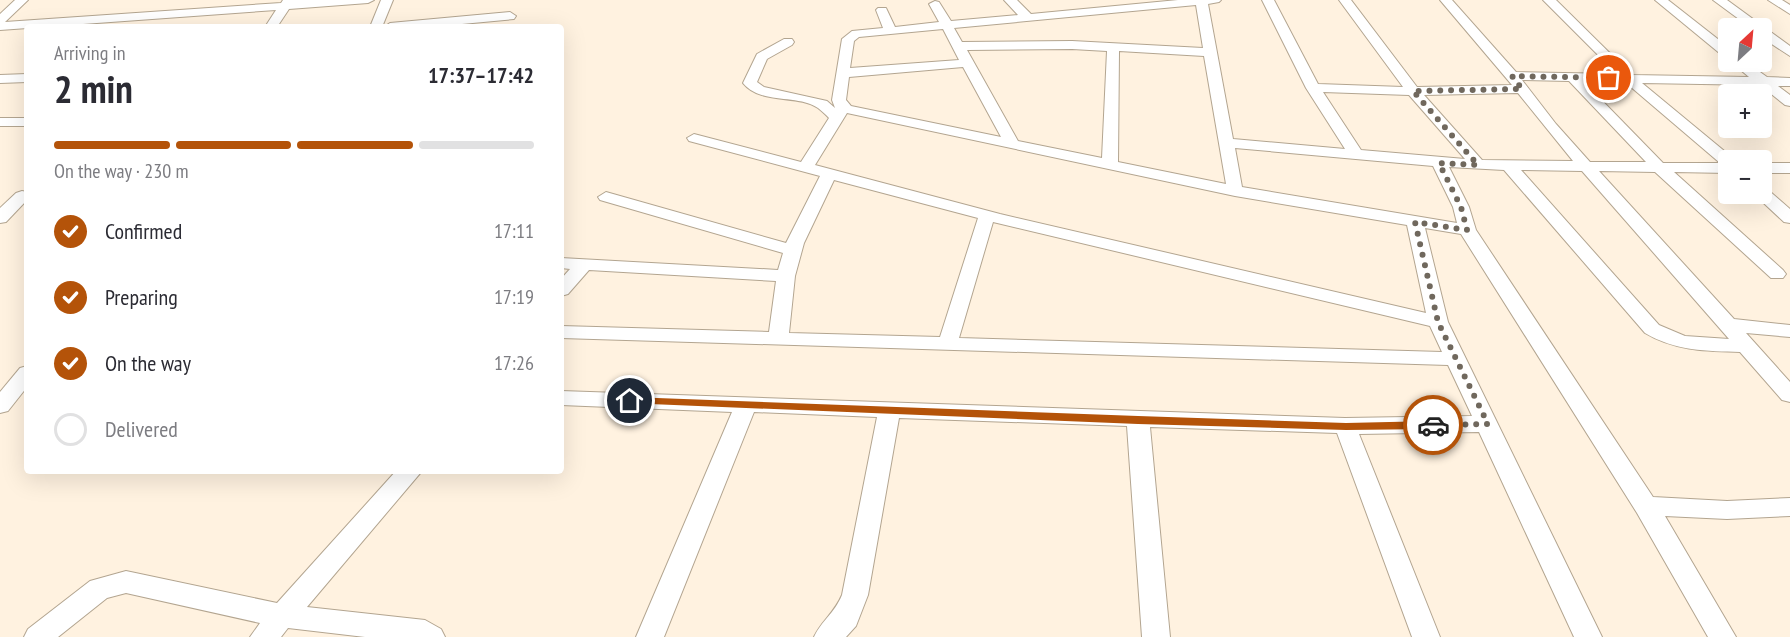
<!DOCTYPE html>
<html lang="en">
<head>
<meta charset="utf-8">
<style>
	body { margin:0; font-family:"PT Sans Narrow",sans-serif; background:#f7f7f7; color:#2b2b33; height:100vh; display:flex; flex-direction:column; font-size:22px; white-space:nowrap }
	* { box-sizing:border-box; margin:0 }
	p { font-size:20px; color:#7c7c81 }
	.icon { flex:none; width:33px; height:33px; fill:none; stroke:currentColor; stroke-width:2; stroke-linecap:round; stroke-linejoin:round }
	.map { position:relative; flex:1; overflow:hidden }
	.drawer { position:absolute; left:24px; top:24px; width:540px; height:450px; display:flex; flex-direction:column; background:#fff; border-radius:6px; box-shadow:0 6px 24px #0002 }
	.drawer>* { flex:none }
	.needle { width:39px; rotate:26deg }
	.tools { position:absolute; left:1718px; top:18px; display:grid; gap:12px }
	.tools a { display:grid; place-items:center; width:54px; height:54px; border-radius:6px; background:#fff; box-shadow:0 6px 24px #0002; font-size:30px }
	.pin { position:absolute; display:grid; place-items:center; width:51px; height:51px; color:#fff; margin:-26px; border:3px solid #fff; border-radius:50%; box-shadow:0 2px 6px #0007 }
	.courier { position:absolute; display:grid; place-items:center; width:60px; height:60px; margin:-30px; border:4px solid #b45309; border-radius:50%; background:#fff; color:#222; box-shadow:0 2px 8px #0007 }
	.overview em { font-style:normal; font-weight:600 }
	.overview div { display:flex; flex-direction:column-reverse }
	.overview { display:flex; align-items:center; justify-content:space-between; height:102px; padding:0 30px }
	h1 { font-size:39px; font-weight:600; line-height:45px }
	.bar { display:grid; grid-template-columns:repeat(4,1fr); gap:9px 6px; align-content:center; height:72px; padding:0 30px }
	.bar i { height:8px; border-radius:4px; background:#e1e1e2 }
	.bar .current { background:#b45309 }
	.bar p { grid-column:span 4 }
	ol { padding:0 30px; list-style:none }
	li { display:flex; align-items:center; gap:18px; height:66px }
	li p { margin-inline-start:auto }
	li .icon { padding:6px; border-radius:50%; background:#b45309; color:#fff; stroke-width:4 }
	li:last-child { color:#7c7c81 }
	li i { width:33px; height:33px; border:3px solid #e1e1e2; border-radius:50% }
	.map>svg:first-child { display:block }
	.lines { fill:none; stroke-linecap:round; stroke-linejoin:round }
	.minor-casing { stroke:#b3a590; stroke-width:2 }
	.minor { fill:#fff; fill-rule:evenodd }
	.route { fill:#b45309 }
	.done { stroke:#70685d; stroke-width:6; stroke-dasharray:0 10.8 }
</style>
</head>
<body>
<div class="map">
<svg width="1790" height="637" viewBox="0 0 1790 637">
	<rect width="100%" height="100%" fill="#fff2e0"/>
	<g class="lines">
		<defs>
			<g id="minor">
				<polygon points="15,0 28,0 5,22 281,3 283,0 374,0 368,3 289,9 277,27 265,27 276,10 0,30 0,14"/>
				<polygon points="381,0 393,0 382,27 370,27"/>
				<path d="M 1004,0 L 1017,0 L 1031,14 L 1178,0 L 1221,0 L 1219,2 L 1208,4 L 1233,139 L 1345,149 L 1306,88 L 1262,0 L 1274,0 L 1318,84 L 1403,87 L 1339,0 L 1351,0 L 1417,87 L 1512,85 L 1440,0 L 1452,0 L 1516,72 L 1617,74 L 1543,0 L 1556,0 L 1632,75 L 1749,77 L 1731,62 L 1746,62 L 1767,77 L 1790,78 L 1790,86 L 1778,86 L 1790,95 L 1790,106 L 1785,105 L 1760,85 L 1642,83 L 1734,159 L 1735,160 L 1728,160 L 1728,173 L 1674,172 L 1783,270 L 1786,274 L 1783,278 L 1771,278 L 1655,172 L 1599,171 L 1734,319 L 1790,325 L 1790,337 L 1746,333 L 1790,382 L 1790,402 L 1782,400 L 1740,352 C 1707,351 1675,351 1645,333 L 1504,170 L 1449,167 L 1469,207 L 1476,230 L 1653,497 L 1727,501 L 1790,498 L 1790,516 L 1727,519 L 1665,516 L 1736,637 L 1708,637 L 1637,513 L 1461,234 L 1425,228 L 1448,322 L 1602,637 L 1574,637 L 1479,432 L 1359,434 L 1440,637 L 1412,637 L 1337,433 L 1150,427 L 1170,637 L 1142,637 L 1127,426 L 899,418 L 868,595 L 856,626 L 846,637 L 814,637 C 822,620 834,614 842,595 L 877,417 L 754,412 L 664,637 L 636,637 L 732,412 L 561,405 L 561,391 L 1345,418 L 1472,416 L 1448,365 L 561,338 L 561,326 L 769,332 L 776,281 L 589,270 L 568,294 L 561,296 L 561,279 L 570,269 L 561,268 L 561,258 L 778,270 L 783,253 L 600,200 L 598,197 L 606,192 L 786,243 L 820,176 L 689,141 L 687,138 L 694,134 L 801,162 L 829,118 C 826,115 822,111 818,108 C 797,94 761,105 743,83 L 757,54 L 784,39 L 792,39 L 794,42 L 792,45 L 767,59 L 757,82 L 764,87 L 827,101 L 835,108 L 832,100 L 842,39 L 852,31 L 883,28 L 876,10 L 878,8 L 886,8 L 895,27 L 939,22 L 929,4 L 935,1 L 939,2 L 951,21 L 1018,15 ZM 1196,5 L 1203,48 L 1072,41 L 962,42 L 954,28 ZM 943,29 L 959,60 L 850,68 L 854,41 L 859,37 ZM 1072,49 L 1107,51 L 1102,158 L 1018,141 L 967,50 ZM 1119,51 L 1204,56 L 1226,184 L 1118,162 ZM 963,67 L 1001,137 L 851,106 L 846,100 L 849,77 ZM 1522,80 L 1569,81 L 1646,162 L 1590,162 L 1556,124 ZM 1584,82 L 1625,82 L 1720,163 L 1663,163 ZM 1323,92 L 1409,95 L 1465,159 L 1361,150 ZM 1518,93 L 1573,161 L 1482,160 L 1424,95 ZM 847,113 L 1235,196 L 1407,225 L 1426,313 L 1000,214 L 815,165 ZM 1235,148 L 1433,166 L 1453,207 L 1457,223 L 1242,187 ZM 1521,170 L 1582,171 L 1729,339 L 1685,336 L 1659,325 ZM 834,180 L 978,218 L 940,337 L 789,333 L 795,276 L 804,243 ZM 993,222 L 1430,326 L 1442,352 L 959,338 Z"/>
				<polygon points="1655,0 1668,0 1728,47 1728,57 1723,56"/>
				<polygon points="1713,0 1727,0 1790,46 1790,56 1761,37 1761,28 1751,28"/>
				<polygon points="1768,0 1782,0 1790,5 1790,14"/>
				<polygon points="510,12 516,16 514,19 430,27 384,27 390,23"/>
				<polygon points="27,74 27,82 0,83 0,75"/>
				<rect x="0" y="118" width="27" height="8"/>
				<rect x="1761" y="163" width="29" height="10"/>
				<polygon points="1761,187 1767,189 1790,209 1790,223 1784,222 1755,195 1754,194 1761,194"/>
				<polygon points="22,191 27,192 27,200 6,222 0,223 0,208 16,193"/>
				<polygon points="27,366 27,387 8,411 0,413 0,392 20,368"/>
				<polygon points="396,471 422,471 307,607 425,620 441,629 445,637 365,637 288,628 281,637 250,637 260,623 126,593 107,598 58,637 24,637 28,629 90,581 126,571 277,603"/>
			</g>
		</defs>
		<!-- minor casing -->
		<use href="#minor" class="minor-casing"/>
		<!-- minor -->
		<use href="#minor" class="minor"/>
	</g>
	<!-- route -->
	<polygon class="route" points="630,397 1138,416 1346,423 1433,421 1438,425 1433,429 1346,430 1138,424 626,403 626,398"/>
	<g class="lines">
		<!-- done -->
		<polyline class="done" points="1433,425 1488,424 1438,322 1415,222 1467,230 1461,207 1439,163 1478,165 1413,91 1522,89 1512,76 1609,78"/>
	</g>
</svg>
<div class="tools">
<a><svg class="needle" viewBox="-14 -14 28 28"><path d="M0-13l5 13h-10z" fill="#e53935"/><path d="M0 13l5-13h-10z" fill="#7c7c81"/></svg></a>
<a>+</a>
<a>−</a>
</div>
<div class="pin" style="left:1609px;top:78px;background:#ea580c"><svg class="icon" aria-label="bag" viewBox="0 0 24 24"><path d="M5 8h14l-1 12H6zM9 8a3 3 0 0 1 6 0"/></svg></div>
<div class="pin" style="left:630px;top:401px;background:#1f2937"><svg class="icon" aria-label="home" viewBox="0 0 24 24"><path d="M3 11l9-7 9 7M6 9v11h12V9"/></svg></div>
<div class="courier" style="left:1433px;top:425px"><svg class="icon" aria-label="car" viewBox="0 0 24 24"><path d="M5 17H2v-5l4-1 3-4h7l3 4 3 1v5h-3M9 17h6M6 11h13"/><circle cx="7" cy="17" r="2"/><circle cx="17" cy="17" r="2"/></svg></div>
<section class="drawer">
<div class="overview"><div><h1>2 min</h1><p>Arriving in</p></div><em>17:37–17:42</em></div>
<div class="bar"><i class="current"></i><i class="current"></i><i class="current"></i><i></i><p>On the way · 230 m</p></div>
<ol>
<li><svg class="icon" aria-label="check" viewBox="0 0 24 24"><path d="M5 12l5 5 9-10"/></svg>Confirmed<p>17:11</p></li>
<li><svg class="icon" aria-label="check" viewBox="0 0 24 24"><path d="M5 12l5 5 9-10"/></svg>Preparing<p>17:19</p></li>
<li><svg class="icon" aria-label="check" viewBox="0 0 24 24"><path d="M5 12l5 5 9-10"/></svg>On the way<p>17:26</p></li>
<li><i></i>Delivered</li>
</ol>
</section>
</div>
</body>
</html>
